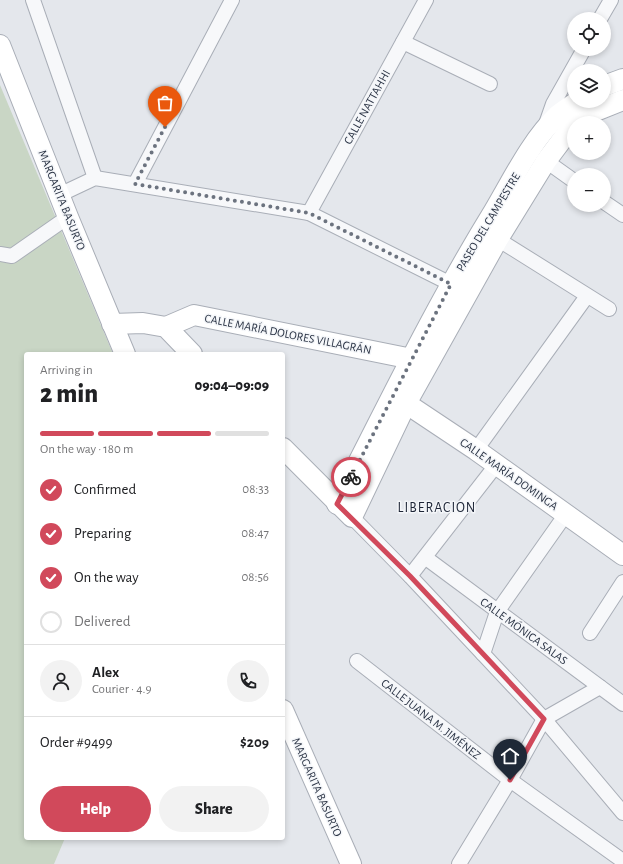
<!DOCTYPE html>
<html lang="en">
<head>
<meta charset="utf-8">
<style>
	body { margin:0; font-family:"Alegreya Sans",sans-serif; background:#f2f2f2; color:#202124; height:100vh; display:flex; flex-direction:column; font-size:15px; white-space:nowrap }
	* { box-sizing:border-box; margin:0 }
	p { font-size:13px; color:#757577 }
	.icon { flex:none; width:22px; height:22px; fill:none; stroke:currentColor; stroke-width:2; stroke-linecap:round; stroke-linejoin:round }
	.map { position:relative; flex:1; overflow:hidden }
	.side { position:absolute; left:24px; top:352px; width:261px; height:488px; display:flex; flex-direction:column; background:#fff; border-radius:4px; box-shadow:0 2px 6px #0003 }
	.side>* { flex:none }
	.controls { position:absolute; left:567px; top:12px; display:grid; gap:8px }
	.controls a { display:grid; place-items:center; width:44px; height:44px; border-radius:50%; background:#fff; box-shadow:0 2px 6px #0003; font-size:20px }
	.pin { position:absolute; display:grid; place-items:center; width:34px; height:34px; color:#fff; margin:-41px -17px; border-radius:50% 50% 50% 0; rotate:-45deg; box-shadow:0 0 4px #0007 }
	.pin .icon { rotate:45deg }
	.courier { position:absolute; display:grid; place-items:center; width:40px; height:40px; margin:-20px; border:3px solid #d1495b; border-radius:50%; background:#fff; color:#222; box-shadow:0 1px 5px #0007 }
	.headline em { font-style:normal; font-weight:800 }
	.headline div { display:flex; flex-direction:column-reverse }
	.headline { display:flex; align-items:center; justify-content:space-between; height:68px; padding:0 16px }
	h1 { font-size:26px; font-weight:800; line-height:30px }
	.bar { display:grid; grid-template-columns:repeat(4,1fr); gap:6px 4px; align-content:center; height:48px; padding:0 16px }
	.bar i { height:5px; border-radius:3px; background:#e0e0e0 }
	.bar .on { background:#d1495b }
	.bar p { grid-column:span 4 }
	.line { display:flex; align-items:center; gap:10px; padding:0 16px; border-top:1px solid #e0e0e0 }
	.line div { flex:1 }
	.round { display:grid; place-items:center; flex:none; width:42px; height:42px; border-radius:21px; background:#f2f2f2 }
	ol { padding:0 16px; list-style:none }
	li { display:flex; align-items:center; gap:12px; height:44px }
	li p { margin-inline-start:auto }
	li .icon { padding:4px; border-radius:50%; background:#d1495b; color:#fff; stroke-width:4 }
	li:last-child { color:#757577 }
	li i { width:22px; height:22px; border:2px solid #e0e0e0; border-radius:50% }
	.action { display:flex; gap:8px; margin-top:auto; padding:8px 16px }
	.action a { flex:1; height:46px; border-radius:24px; background:#d1495b; color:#fff; font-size:16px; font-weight:800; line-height:46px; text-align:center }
	.action a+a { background:#f2f2f2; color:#202124 }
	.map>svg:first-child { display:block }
	.green { fill:#c9d6c5 }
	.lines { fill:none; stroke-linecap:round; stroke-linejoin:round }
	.street-casing { stroke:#a9aeb7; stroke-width:16 }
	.secondary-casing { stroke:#a9aeb7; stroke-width:22 }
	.street { stroke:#f7f8fa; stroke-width:14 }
	.secondary { stroke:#fff; stroke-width:20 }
	.done { stroke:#6c737f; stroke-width:4; stroke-dasharray:0 7.2 }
	.route { stroke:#d1495b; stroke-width:5 }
	.labels { text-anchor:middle; stroke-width:3; stroke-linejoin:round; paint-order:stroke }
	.street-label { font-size:12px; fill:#2b3445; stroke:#f4f6f9 }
	.quarter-label { font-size:14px; letter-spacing:1px; fill:#1d2536; stroke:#f4f6f9 }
</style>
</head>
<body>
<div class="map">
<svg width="623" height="864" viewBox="0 0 623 864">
	<rect width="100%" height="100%" fill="#e4e7ec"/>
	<!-- green -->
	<polygon class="green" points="0,85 113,354 26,354 26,838 65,838 54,864 0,864"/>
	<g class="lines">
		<defs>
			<g id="street">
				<polyline points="33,0 95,178"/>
				<polyline points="600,19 611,0"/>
				<polyline points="403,42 490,84"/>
				<polyline points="546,124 553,104 584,49"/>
				<polyline points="546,161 574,181"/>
				<polyline points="135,184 232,0"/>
				<polyline points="59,195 95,178 309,213 451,284"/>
				<polyline points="604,202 623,215"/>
				<polyline points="309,213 426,0"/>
				<polyline points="491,235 609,309"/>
				<polyline points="0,254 12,256 68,217"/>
				<polyline points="476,450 587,296"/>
				<polyline points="352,517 410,576 544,719 623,813"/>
				<polyline points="426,558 623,704"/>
				<polyline points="410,576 497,464"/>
				<polyline points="590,633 623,582"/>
				<polyline points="483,654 497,612 566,514"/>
				<polyline points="357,661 510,780 623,861"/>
				<polyline points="459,864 510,780 544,719 600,687"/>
			</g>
			<g id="secondary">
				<polyline points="0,45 68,217 125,354"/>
				<polyline points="604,86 623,79"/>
				<polyline points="578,123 593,112 623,100"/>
				<polyline points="112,324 143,323 166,327 192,354"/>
				<polyline points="166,327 194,315 412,359"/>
				<polyline points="395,396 476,450 623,555"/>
				<polyline points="283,448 352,517 407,402 498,239 546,161 570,129 574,126"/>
				<path d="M 337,504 C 388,405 436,305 494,211 C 513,179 531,141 558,115 C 564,110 571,106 578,101"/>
				<polyline points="283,710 351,864"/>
			</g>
		</defs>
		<!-- street casing -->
		<use href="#street" class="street-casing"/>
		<!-- secondary casing -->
		<use href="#secondary" class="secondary-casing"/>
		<!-- street -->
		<use href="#street" class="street"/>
		<!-- secondary -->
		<use href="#secondary" class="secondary"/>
	</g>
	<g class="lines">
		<!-- done -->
		<polyline class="done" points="165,127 135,184 309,213 451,284 351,477"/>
		<!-- route -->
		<polyline class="route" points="351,477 337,504 410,576 544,719 510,780"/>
	</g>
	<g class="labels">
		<!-- street labels -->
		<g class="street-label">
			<text transform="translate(367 107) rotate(-61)" y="4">CALLE NATTAHHI</text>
			<text transform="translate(62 200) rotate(68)" y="4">MARGARITA BASURTO</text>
			<text transform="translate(488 222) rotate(-59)" y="4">PASEO DEL CAMPESTRE</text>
			<text transform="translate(288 334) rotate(11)" y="4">CALLE MARÍA DOLORES VILLAGRÁN</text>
			<text transform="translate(509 474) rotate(35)" y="4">CALLE MARÍA DOMINGA</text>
			<text transform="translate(524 631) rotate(36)" y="4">CALLE MÓNICA SALAS</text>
			<text transform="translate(431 719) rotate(38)" y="4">CALLE JUANA M. JIMÉNEZ</text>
			<text transform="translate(317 787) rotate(66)" y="4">MARGARITA BASURTO</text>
		</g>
		<!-- quarter labels -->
		<g class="quarter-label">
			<text x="437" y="512">LIBERACION</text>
		</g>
	</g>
</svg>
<div class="controls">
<a><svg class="icon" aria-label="locate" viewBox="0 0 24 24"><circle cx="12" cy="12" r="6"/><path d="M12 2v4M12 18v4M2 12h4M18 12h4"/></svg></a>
<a><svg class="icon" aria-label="layers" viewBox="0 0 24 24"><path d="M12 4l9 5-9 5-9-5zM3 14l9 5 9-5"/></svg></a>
<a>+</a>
<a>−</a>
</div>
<div class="pin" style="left:165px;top:127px;background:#ea580c"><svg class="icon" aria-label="bag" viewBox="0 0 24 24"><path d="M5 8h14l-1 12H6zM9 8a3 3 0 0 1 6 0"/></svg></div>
<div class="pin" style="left:510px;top:780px;background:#1f2937"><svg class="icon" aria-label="home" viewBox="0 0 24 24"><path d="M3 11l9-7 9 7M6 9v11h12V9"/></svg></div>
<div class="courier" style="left:351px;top:477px"><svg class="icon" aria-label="bike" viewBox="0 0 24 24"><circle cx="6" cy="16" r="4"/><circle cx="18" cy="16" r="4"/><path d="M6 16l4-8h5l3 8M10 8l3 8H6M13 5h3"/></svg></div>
<section class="side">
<div class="headline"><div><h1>2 min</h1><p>Arriving in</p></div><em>09:04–09:09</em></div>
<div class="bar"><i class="on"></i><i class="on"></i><i class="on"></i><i></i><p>On the way · 180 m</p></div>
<ol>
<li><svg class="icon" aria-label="check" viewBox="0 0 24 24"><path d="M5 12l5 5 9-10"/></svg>Confirmed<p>08:33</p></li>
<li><svg class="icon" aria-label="check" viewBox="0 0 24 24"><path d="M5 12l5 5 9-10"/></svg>Preparing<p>08:47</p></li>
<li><svg class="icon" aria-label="check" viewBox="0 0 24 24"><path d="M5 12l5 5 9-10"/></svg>On the way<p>08:56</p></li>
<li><i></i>Delivered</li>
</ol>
<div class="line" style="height:72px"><a class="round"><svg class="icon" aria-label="person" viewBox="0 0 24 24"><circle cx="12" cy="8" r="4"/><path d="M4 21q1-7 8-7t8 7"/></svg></a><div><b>Alex</b><p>Courier · 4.9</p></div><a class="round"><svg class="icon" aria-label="phone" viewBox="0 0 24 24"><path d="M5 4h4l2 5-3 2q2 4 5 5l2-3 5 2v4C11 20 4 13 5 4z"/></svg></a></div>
<div class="line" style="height:52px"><div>Order #9499</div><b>$209</b></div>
<div class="action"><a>Help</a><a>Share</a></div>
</section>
</div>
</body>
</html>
